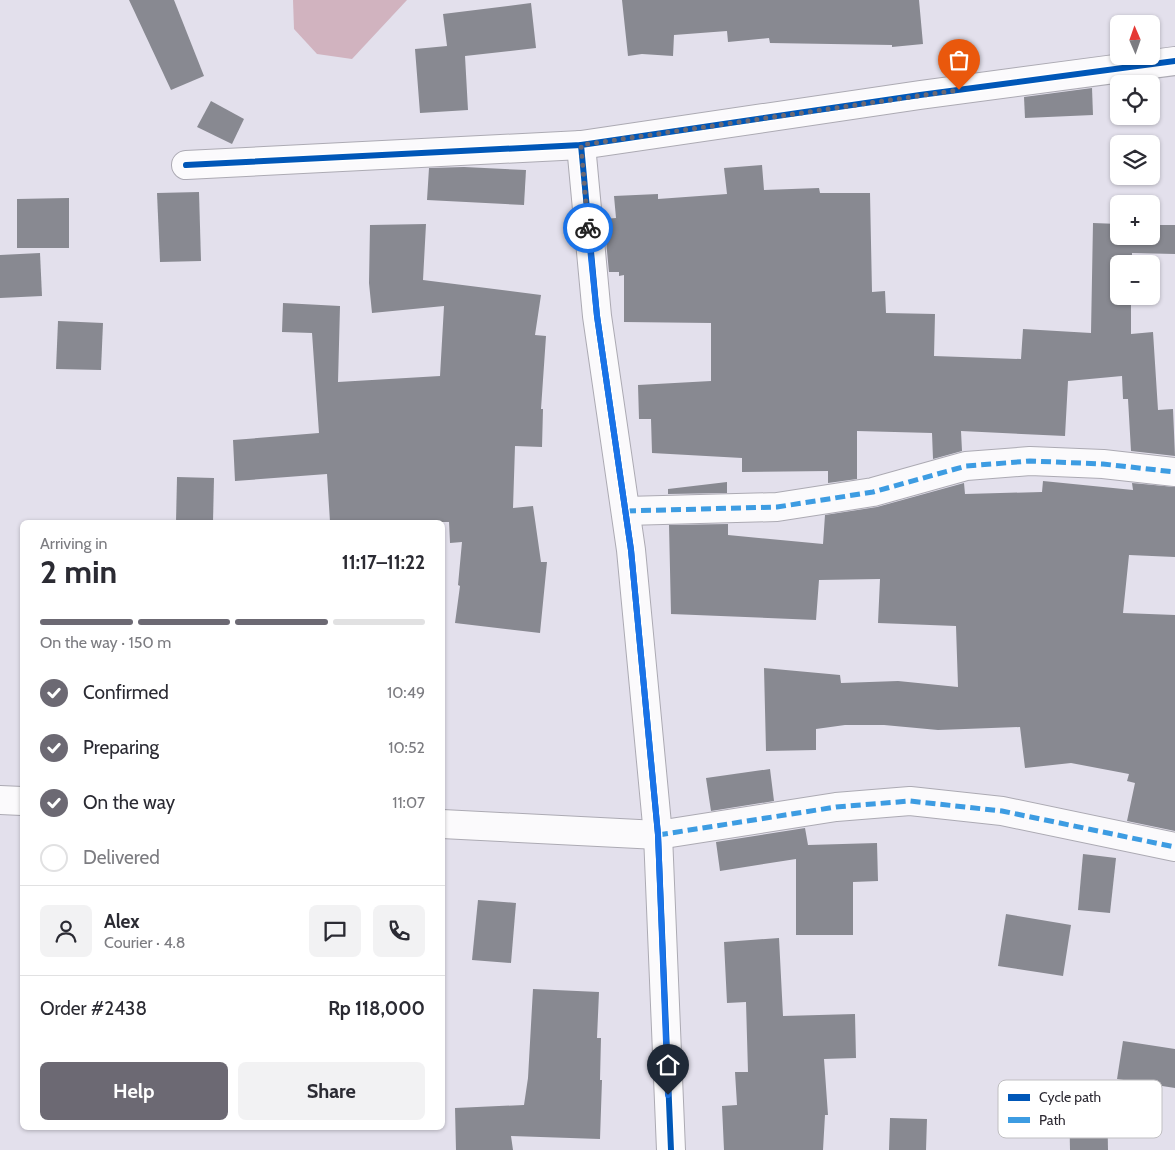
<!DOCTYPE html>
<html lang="en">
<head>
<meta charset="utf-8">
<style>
	body { margin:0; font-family:Cabin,sans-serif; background:#f2f2f3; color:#2b2b33; height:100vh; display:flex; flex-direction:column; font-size:19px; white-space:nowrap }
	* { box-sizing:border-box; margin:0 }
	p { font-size:16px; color:#7c7c81 }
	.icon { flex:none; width:28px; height:28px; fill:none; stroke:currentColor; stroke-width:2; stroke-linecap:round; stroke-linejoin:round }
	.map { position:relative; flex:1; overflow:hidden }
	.side { position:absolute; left:20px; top:520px; width:425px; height:610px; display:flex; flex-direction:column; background:#fff; border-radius:8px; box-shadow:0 1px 4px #0004 }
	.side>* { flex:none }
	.needle { width:32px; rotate:358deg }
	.controls { position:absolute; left:1110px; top:15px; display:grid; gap:10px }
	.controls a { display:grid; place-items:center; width:50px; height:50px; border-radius:8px; background:#fff; box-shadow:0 1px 4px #0004; font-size:25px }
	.pin { position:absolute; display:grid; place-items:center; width:42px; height:42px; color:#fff; margin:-51px -21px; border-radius:50% 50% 50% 0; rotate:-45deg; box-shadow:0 0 5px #0007 }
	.pin .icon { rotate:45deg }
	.courier { position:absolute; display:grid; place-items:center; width:50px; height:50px; margin:-25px; border:4px solid #1a73e8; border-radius:50%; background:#fff; color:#222; box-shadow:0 1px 6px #0007 }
	.head em { font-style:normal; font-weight:700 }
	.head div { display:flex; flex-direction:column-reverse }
	.head { display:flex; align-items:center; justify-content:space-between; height:85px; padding:0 20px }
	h1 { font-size:32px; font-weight:700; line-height:38px }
	.bar { display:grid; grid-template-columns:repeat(4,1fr); gap:8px 5px; align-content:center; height:60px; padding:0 20px }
	.bar i { height:6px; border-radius:4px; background:#e1e1e2 }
	.bar .on { background:#6c6973 }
	.bar p { grid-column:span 4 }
	.line { display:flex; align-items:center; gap:12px; padding:0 20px; border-top:1px solid #e1e1e2 }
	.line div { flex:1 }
	.round { display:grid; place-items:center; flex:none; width:52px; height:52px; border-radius:8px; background:#f2f2f3 }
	ol { padding:0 20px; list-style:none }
	li { display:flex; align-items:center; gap:15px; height:55px }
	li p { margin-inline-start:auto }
	li .icon { padding:5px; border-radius:50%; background:#6c6973; color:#fff; stroke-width:4 }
	li:last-child { color:#7c7c81 }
	li i { width:28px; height:28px; border:2px solid #e1e1e2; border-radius:50% }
	.cta { display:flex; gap:10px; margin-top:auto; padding:10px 20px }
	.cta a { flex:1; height:58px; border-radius:8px; background:#6c6973; color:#fff; font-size:20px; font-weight:700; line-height:58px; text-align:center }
	.cta a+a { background:#f2f2f3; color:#2b2b33 }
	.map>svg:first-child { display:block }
	.forest { fill:#d1b3bf }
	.building { fill:#888991 }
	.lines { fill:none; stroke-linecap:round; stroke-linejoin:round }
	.minor-casing { stroke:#acaab3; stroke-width:30 }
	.minor { stroke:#fbfafc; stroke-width:28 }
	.quiet { stroke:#3d9ce2; stroke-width:5; stroke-dasharray:10 5; stroke-linecap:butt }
	.cycleway-casing { stroke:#fff; stroke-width:9 }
	.cycleway { stroke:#0057b8; stroke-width:6 }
	.done { stroke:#6c6973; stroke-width:5; stroke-dasharray:0 9 }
	.route { stroke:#1a73e8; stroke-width:6 }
	.key { fill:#fff; stroke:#c0bfc2; stroke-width:1 }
	.key-label { font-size:14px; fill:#2c2932 }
</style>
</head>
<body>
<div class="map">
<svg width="1175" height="1150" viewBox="0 0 1175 1150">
	<rect width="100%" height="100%" fill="#e3e0ec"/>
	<!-- forest -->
	<polygon class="forest" points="293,0 407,0 352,59 317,54 294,29"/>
	<!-- building -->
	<g class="building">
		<polygon points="129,0 174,0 204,76 171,90"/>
		<polygon points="622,0 919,0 923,44 892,47 892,45 770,43 769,38 728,42 727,31 674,35 673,56 642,54 628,56"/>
		<polygon points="531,3 536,48 465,56 468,110 420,113 415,49 447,46 443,14"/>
		<polygon points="1092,88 1093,115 1025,118 1024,97"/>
		<polygon points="211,101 244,119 232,144 197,127"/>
		<polygon points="762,165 764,190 819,188 820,193 870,193 872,292 885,291 886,313 935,314 934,356 1021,359 1023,329 1091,333 1093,223 1119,224 1119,236 1151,236 1151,225 1175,225 1175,254 1132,253 1132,264 1119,264 1119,296 1131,296 1131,334 1153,332 1158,410 1173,409 1175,456 1131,451 1128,399 1123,399 1122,376 1068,381 1065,436 961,431 962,451 933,459 932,433 857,431 857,479 828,483 828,471 742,472 742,458 652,453 651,419 639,419 638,385 711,381 711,323 624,322 624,275 619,276 619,272 609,272 604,219 616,218 614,196 658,194 658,199 727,194 724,168"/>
		<polygon points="464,167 526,170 524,205 427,200 429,168"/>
		<polygon points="199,192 201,261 160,262 157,193"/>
		<polygon points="69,198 69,248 17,248 17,199"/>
		<polygon points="426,224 423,280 541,295 535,335 546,336 541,409 543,409 542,447 515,446 513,508 533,506 541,562 547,562 540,633 455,623 460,586 458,585 462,542 450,543 449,522 330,522 327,474 235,481 233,440 319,433 312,333 282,332 283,303 340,306 338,382 440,376 444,306 372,313 369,283 370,225"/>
		<polygon points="40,253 42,296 0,298 0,255"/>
		<polygon points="58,321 103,323 101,370 56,369"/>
		<polygon points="177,477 214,478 213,522 176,522"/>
		<polygon points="1043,481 1133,490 1132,483 1175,487 1175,557 1129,555 1123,613 1175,615 1175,831 1127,821 1135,783 1127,781 1129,774 1071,763 1025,768 1020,727 938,730 884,725 845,725 816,729 816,750 766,751 764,668 840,675 841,683 898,681 958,687 956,626 878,623 880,579 819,580 816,620 671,614 669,525 728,524 728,535 823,544 825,515 877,507 964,483 965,494 1042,492"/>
		<polygon points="727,482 727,493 668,494 668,489"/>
		<polygon points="770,769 774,801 711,811 706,778"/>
		<polygon points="805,828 808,845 877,843 878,881 853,882 853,935 796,935 796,859 720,871 716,842"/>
		<polygon points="1083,854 1116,858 1110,913 1078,910"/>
		<polygon points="478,900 516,903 511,963 472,960"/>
		<polygon points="1006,914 1071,925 1063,976 998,966"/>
		<polygon points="779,938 783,1016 855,1014 856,1058 824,1059 828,1115 825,1115 823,1150 724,1150 722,1106 737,1105 735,1072 748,1072 746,1002 727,1003 724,942"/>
		<polygon points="533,989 599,992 597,1038 601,1038 600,1080 602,1080 600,1139 511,1136 513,1150 456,1150 455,1108 524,1105 528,1078"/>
		<polygon points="1123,1041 1175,1049 1175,1088 1117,1079"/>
		<polygon points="1107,1097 1108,1150 1070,1150 1069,1099"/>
		<polygon points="890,1118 927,1119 926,1150 889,1150"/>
	</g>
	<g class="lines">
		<defs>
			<g id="minor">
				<polyline points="581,145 597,316 631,550 658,835 671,1150"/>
				<polyline points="186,165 581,145 920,95 1175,61"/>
				<polyline points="626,511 777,507 873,492 966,466 1030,461 1103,464 1175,472"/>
				<polyline points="0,800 22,801"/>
				<polyline points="442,824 658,835 836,807 910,801 1002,811 1175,847"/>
			</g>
		</defs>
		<!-- minor casing -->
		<use href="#minor" class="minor-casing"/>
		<!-- minor -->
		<use href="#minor" class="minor"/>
		<!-- quiet -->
		<g class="quiet">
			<polyline points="626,511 777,507 873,492 966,466 1030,461 1103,464 1175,472"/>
			<polyline points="658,835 836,807 910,801 1002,811 1175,847"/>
		</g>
		<defs>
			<g id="cycleway">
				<polyline points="581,145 597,316 631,550 658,835 671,1150"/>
				<polyline points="186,165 581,145 920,95 1175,61"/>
			</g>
		</defs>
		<!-- cycleway casing -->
		<use href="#cycleway" class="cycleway-casing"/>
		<!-- cycleway -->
		<use href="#cycleway" class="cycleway"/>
	</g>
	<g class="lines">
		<!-- done -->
		<polyline class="done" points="588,228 581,145 959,90"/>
		<!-- route -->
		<polyline class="route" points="588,228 597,316 631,550 658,834 668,1095"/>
	</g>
	<!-- legend -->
	<rect x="998" y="1080" width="164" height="58" rx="8" class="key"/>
	<rect x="1008" y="1094" width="22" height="7" fill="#0057b8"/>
	<rect x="1008" y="1117" width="22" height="6" fill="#3d9ce2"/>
	<g class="key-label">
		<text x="1039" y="1102">Cycle path</text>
		<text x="1039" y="1125">Path</text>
	</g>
</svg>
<div class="controls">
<a><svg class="needle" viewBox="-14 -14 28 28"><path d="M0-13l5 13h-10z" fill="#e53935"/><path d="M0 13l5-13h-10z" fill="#7c7c81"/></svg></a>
<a><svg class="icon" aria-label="locate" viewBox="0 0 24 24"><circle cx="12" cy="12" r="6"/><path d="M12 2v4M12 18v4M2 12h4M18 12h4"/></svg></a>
<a><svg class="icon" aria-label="layers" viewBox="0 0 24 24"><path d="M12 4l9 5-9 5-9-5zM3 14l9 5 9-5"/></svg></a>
<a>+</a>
<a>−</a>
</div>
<div class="pin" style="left:959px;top:90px;background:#ea580c"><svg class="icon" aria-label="bag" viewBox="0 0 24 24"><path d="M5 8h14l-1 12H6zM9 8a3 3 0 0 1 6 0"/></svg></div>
<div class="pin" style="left:668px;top:1095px;background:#1f2937"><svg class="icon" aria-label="home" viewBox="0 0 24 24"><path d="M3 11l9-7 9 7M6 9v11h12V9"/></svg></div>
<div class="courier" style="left:588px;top:228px"><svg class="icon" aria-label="bike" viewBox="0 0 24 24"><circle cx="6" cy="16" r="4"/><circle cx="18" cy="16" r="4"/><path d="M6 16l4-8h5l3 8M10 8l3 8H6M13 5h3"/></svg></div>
<section class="side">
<div class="head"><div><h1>2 min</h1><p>Arriving in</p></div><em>11:17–11:22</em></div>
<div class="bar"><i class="on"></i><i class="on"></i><i class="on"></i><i></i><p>On the way · 150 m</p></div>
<ol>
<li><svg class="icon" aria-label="check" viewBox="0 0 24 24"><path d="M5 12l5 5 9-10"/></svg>Confirmed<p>10:49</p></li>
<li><svg class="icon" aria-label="check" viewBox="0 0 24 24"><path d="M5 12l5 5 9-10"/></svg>Preparing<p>10:52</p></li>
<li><svg class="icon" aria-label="check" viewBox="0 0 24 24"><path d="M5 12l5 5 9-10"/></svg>On the way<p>11:07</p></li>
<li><i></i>Delivered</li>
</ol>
<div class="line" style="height:90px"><a class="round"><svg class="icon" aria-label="person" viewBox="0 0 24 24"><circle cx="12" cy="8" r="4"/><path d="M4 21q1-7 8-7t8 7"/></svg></a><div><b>Alex</b><p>Courier · 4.8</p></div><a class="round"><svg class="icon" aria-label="chat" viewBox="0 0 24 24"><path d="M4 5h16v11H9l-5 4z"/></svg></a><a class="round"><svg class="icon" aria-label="phone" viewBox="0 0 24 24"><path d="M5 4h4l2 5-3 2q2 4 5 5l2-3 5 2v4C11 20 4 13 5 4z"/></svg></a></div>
<div class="line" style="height:65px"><div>Order #2438</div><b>Rp 118,000</b></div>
<div class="cta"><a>Help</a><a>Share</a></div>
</section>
</div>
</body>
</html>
